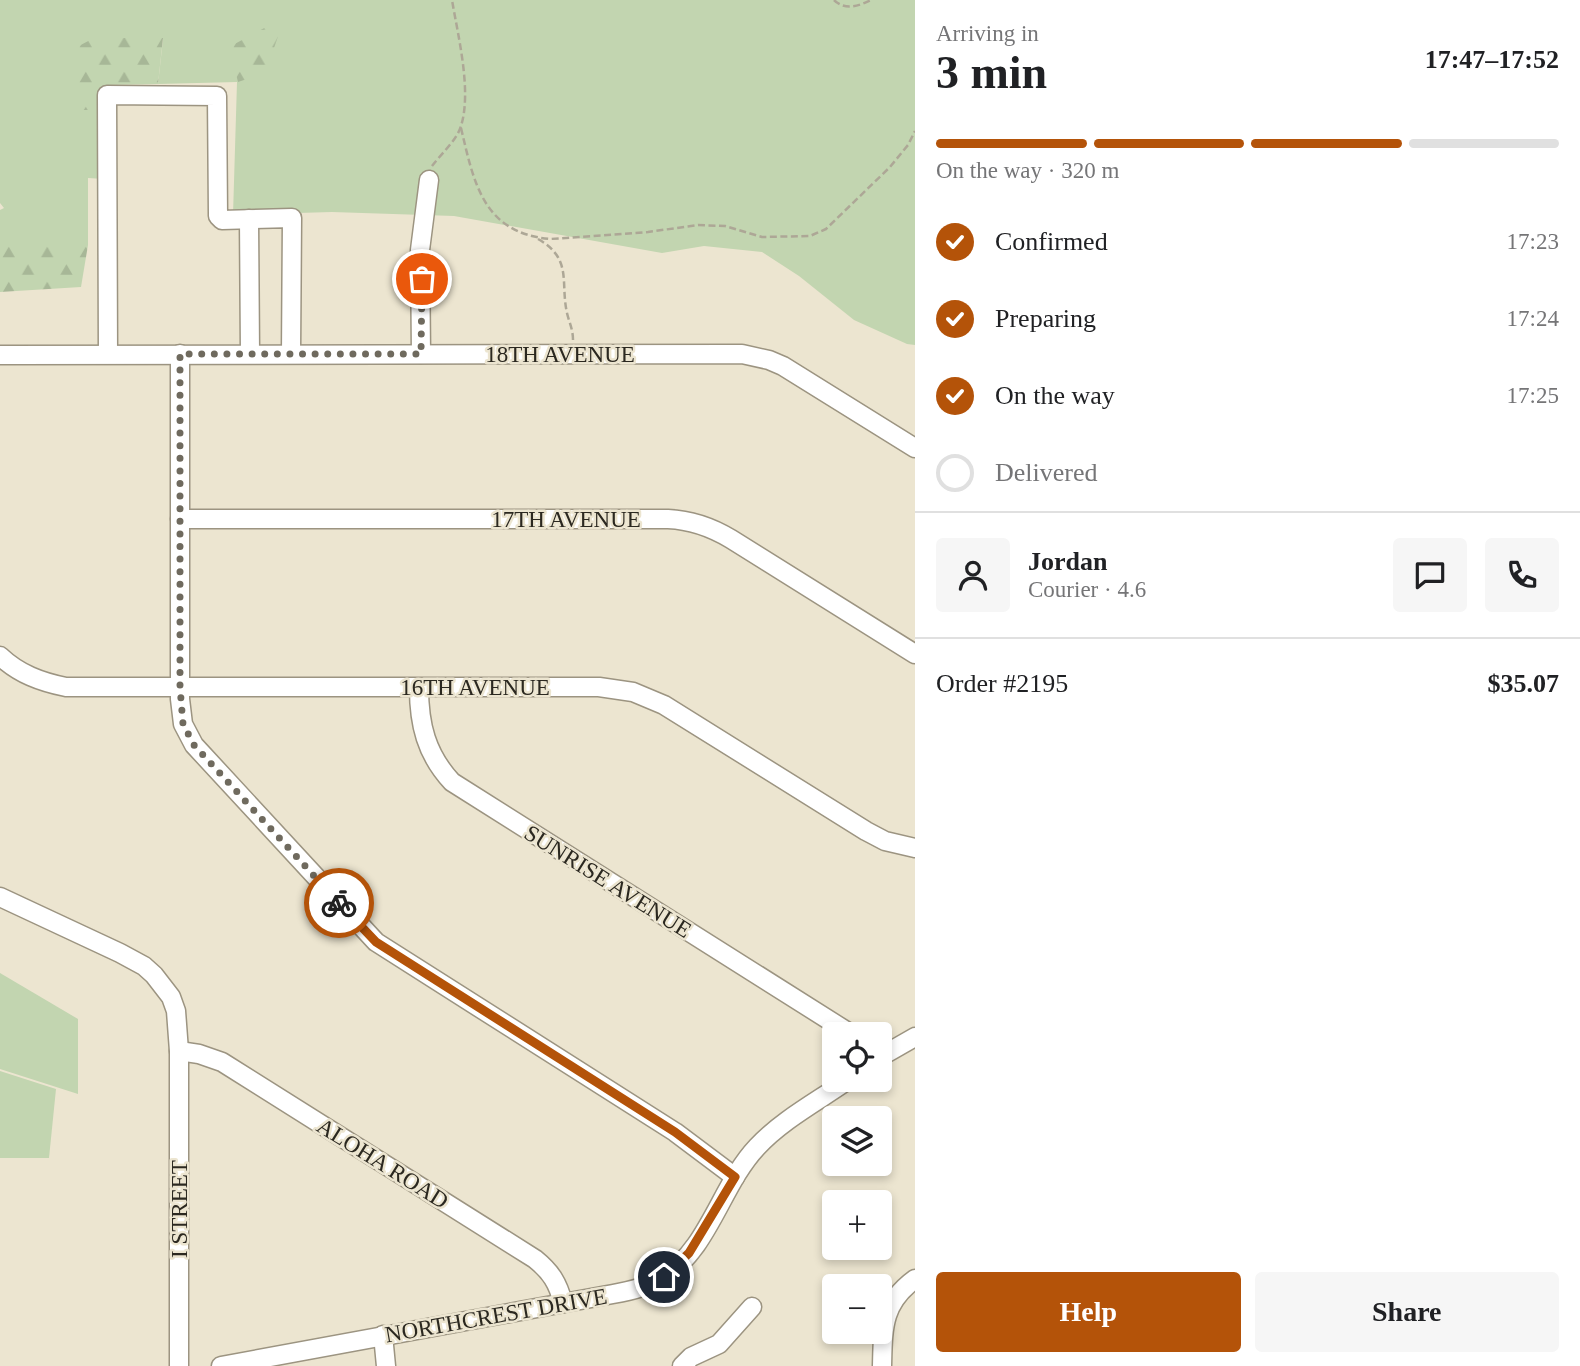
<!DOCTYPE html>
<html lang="en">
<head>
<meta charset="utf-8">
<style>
	body { margin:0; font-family:Georgia,serif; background:#f6f6f6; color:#202124; height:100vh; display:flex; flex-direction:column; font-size:26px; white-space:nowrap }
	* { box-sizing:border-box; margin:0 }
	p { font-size:23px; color:#757577 }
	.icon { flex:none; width:38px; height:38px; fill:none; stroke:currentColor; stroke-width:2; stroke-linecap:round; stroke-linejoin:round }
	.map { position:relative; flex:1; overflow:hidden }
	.side { display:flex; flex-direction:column; background:#fff; width:665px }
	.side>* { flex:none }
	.buttons { position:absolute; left:822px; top:1022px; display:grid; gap:14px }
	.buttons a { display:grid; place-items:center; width:70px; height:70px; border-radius:7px; background:#fff; box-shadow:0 4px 10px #0003; font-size:35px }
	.pin { position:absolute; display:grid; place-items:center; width:60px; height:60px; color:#fff; margin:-30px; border:4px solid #fff; border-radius:50%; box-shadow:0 2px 7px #0007 }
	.courier { position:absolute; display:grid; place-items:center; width:70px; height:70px; margin:-35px; border:5px solid #b45309; border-radius:50%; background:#fff; color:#222; box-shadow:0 2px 9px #0007 }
	.overview em { font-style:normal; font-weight:600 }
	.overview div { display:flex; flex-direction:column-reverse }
	.overview { display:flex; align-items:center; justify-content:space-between; height:119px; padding:0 21px }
	h1 { font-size:46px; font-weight:600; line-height:52px }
	.bar { display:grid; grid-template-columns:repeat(4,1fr); gap:10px 7px; align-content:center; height:84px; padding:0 21px }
	.bar i { height:9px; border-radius:5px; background:#e0e0e0 }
	.bar .current { background:#b45309 }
	.bar p { grid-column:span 4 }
	.line { display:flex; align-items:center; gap:18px; padding:0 21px; border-top:2px solid #e0e0e0 }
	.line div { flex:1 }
	.round { display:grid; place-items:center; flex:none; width:74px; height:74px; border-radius:7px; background:#f6f6f6 }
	ol { padding:0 21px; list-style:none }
	li { display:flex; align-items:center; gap:21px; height:77px }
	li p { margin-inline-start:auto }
	li .icon { padding:7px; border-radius:50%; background:#b45309; color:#fff; stroke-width:4 }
	li:last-child { color:#757577 }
	li i { width:38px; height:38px; border:4px solid #e0e0e0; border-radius:50% }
	.action { display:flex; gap:14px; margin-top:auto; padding:14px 21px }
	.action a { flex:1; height:80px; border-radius:7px; background:#b45309; color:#fff; font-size:28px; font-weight:600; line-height:80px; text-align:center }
	.action a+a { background:#f6f6f6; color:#202124 }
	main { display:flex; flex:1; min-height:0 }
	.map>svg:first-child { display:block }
	.green { fill:#c2d5b0 }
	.forest { fill:url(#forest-firs) }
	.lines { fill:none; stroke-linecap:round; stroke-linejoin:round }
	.minor-casing { stroke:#9c9481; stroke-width:21 }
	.path { stroke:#ada796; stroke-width:2.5; stroke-dasharray:7 3.5; stroke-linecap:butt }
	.minor { stroke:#fff; stroke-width:18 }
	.done { stroke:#6f6a5e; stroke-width:7; stroke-dasharray:0 12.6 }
	.route { stroke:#b45309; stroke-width:9 }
	.labels { text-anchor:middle; stroke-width:5; stroke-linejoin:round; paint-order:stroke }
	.street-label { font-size:23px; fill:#2b2820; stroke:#ece5d0 }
</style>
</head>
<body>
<main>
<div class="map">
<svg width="915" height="1366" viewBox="0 0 915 1366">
	<defs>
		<pattern id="forest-firs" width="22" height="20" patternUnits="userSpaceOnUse" patternTransform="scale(1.75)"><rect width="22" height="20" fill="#c2d5b0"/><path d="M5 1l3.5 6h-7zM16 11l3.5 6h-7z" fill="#a7b797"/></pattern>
	</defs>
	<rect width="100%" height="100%" fill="#ece5d0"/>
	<!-- green -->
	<g class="green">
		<polygon points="0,0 915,0 915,345 907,344 854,320 799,276 762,252 704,246 662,253 454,216 332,212 233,215 237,82 158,84 163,39 94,38 103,110 104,179 88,178 88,245 0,245 0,210 4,208 0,203"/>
		<polygon points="0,973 78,1019 78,1094 0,1069"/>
		<polygon points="0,1071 56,1089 49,1158 0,1158"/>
	</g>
	<!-- forest -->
	<g class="forest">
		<polygon points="285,17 265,73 238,82 229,47"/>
		<polygon points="94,38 163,38 158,84 107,85 103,110 74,110 73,49"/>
		<polygon points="0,245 88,245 81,287 0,292"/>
	</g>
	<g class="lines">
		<defs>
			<g id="minor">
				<polyline points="249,219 250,354"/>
				<polyline points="108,354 107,95 217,96 218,216 222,220 292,218 291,354"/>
				<polyline points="180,354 180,699 183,724 194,745 376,942 675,1132 735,1177"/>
				<polyline points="421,354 420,250 429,180"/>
				<polyline points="0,355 742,354 769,360 783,366 915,448"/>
				<path d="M 180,519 L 668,519 C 691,520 711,527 731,539 L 915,654"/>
				<path d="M 0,656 C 19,674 41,682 66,687 L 599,687 L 633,692 L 664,705 L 866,831 L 885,841 L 915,848"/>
				<path d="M 419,688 C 419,724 426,754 452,782 L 851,1034"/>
				<polyline points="0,897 120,953 144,966 154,975 171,997 176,1011 179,1051 179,1366"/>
				<path d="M 179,1051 L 199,1054 L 222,1062 L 535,1259 C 551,1272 558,1283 563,1303"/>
				<polyline points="880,1057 915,1037"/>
				<polyline points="383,1335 386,1366"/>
				<path d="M 221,1366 L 613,1294 C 631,1291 648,1287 663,1277 C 709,1249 721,1185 757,1147 C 782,1120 818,1101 848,1080"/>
				<polyline points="682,1366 691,1357 719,1344 752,1307"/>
				<path d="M 882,1366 C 883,1328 882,1303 915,1279"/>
			</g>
		</defs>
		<!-- minor casing -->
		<use href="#minor" class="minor-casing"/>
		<!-- path -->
		<g class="path">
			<path d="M 834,0 C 845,11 859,6 871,0"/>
			<path d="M 461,128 C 474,183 483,233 550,239 L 648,232 L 698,225 L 725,226 L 762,237 L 810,236 L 826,229 L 890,167 L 908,145 L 915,131"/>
			<path d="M 432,166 C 441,154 457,140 461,126 C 472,91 458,36 452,0"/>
			<path d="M 538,239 C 573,259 560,282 567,313 C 569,322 573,329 573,340"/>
		</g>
		<!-- minor -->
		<use href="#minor" class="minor"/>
	</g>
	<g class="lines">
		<!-- done -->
		<polyline class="done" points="339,903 194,745 183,724 180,687 180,354 421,354 422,279"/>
		<!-- route -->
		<polyline class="route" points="339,903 376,942 675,1132 735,1177 689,1253 664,1277"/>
	</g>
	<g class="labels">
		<!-- street labels -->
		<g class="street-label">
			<text x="560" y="362">18TH AVENUE</text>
			<text x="566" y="527">17TH AVENUE</text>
			<text x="475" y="695">16TH AVENUE</text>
			<text transform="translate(608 881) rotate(32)" y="8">SUNRISE AVENUE</text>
			<text transform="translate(383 1163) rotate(32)" y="8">ALOHA ROAD</text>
			<text transform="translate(179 1209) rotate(-90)" y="8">I STREET</text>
			<text transform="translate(496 1315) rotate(-10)" y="8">NORTHCREST DRIVE</text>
		</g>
	</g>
</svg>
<div class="buttons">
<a><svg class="icon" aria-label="locate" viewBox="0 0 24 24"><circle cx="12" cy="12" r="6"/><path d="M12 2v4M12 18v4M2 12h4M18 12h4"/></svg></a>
<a><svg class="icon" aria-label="layers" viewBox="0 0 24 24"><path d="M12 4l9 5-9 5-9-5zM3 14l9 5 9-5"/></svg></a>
<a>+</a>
<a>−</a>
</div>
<div class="pin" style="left:422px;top:279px;background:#ea580c"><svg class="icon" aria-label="bag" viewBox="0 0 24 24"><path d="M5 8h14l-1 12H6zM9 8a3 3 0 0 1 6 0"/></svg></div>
<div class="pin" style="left:664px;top:1277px;background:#1f2937"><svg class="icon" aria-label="home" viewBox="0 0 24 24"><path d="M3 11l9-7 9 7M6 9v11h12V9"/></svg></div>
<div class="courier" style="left:339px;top:903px"><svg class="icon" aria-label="bike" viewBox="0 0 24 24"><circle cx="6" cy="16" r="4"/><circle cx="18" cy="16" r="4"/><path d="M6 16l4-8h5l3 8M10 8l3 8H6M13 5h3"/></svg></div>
</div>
<section class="side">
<div class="overview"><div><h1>3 min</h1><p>Arriving in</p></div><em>17:47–17:52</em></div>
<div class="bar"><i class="current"></i><i class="current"></i><i class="current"></i><i></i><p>On the way · 320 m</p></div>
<ol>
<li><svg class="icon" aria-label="check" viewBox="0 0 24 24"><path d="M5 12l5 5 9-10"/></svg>Confirmed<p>17:23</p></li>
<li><svg class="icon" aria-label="check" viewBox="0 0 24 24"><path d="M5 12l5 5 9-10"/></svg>Preparing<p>17:24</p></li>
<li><svg class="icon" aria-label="check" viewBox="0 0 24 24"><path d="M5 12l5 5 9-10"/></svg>On the way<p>17:25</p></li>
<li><i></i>Delivered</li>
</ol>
<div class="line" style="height:126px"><a class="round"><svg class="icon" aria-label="person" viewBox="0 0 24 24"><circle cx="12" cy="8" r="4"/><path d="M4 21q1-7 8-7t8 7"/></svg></a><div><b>Jordan</b><p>Courier · 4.6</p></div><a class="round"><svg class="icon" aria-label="chat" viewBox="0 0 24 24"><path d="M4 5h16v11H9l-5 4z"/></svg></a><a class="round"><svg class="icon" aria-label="phone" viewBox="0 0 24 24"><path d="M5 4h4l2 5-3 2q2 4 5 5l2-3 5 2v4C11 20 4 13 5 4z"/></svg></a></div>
<div class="line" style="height:91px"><div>Order #2195</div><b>$35.07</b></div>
<div class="action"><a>Help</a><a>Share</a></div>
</section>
</main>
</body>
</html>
